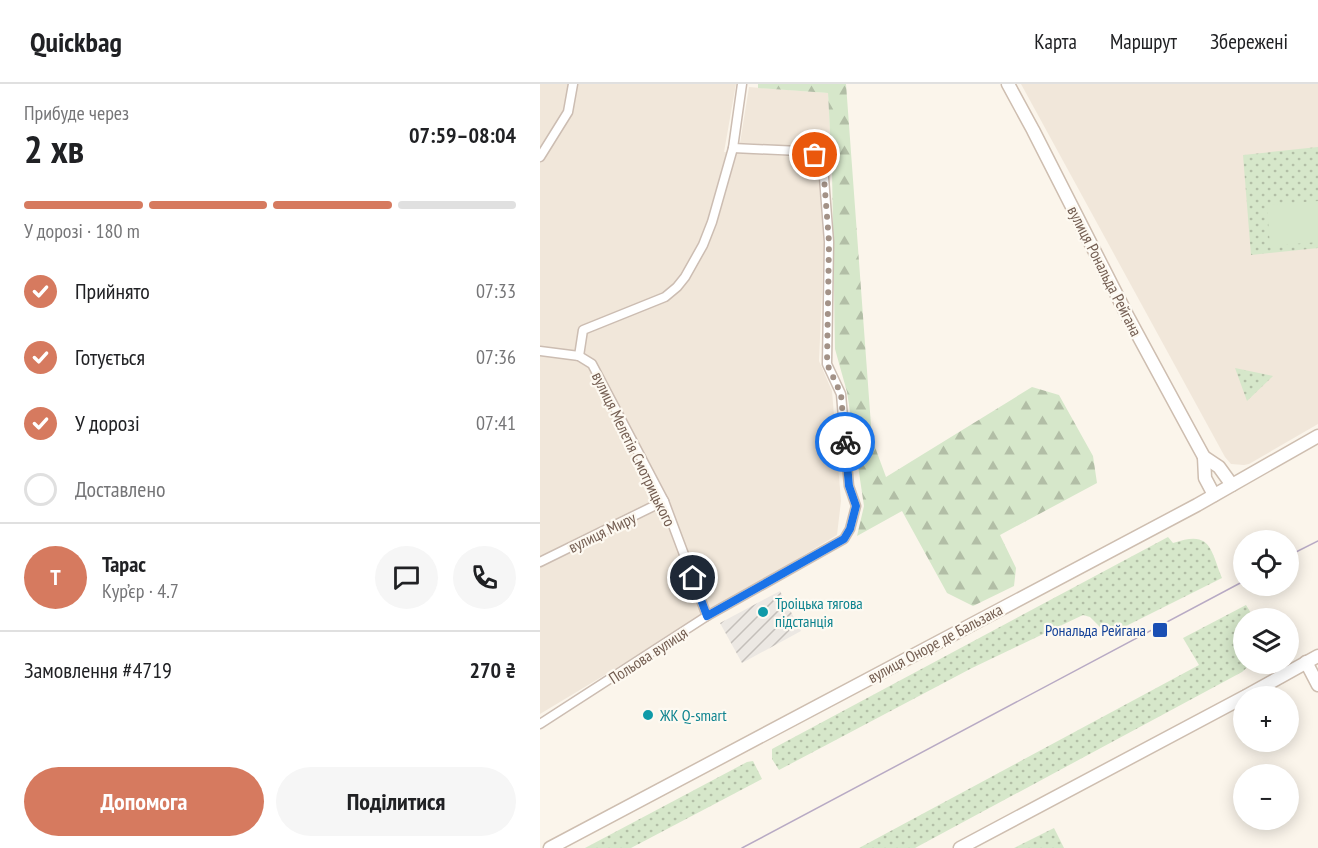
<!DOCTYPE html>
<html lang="uk">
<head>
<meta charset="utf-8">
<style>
	body { margin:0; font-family:"PT Sans Narrow",sans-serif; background:#f6f6f6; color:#202124; height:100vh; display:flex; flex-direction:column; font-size:22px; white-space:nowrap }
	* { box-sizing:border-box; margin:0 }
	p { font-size:20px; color:#757577 }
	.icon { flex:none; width:33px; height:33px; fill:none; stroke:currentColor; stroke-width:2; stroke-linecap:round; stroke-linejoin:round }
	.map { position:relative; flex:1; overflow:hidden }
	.panel { display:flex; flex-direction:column; background:#fff; width:540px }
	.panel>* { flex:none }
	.controls { position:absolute; left:693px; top:446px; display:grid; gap:12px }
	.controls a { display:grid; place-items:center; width:66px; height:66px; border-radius:50%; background:#fff; box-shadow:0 3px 15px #0003; font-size:30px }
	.pin { position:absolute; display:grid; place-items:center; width:51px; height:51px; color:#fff; margin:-26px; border:3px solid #fff; border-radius:50%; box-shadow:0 2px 6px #0007 }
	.courier { position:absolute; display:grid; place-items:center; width:60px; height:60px; margin:-30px; border:4px solid #1a73e8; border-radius:50%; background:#fff; color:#222; box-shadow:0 2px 8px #0007 }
	.summary em { font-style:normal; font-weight:700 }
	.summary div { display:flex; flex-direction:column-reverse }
	.summary { display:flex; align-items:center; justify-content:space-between; height:102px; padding:0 24px }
	h1 { font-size:39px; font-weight:700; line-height:45px }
	.bar { display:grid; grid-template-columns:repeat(4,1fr); gap:9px 6px; align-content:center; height:72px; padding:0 24px }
	.bar i { height:8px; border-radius:4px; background:#e0e0e0 }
	.bar .active { background:#d67a5f }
	.bar p { grid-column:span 4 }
	.line { display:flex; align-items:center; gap:15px; padding:0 24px; border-top:2px solid #e0e0e0 }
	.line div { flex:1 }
	.round { display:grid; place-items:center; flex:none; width:63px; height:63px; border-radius:32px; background:#f6f6f6 }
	ol { padding:0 24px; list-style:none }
	li { display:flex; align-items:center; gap:18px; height:66px }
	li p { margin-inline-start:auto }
	li .icon { padding:6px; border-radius:50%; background:#d67a5f; color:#fff; stroke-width:4 }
	li:last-child { color:#757577 }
	li i { width:33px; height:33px; border:3px solid #e0e0e0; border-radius:50% }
	.action { display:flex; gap:12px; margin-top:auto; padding:12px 24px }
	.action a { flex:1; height:69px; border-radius:36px; background:#d67a5f; color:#fff; font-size:24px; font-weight:700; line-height:69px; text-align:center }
	.action a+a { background:#f6f6f6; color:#202124 }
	header { display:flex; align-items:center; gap:36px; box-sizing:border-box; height:84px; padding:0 30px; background:#fff; border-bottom:2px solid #e0e0e0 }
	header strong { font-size:28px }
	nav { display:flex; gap:33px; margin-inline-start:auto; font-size:21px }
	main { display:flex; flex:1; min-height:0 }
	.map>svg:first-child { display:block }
	.residential { fill:#f1e7da }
	.industrial { fill:url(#industrial-furrows) }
	.green { fill:url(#green-dots) }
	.forest { fill:url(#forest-firs) }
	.pitch { fill:#d6e7ca }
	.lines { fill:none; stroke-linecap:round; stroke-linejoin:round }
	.street-casing { stroke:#ccbdb2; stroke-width:11 }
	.secondary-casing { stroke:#cebeb0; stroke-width:15 }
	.street { stroke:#fff; stroke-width:8 }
	.secondary { stroke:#fff; stroke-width:12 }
	.tram { stroke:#b8aac4; stroke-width:1.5 }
	.done { stroke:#a39287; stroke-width:6; stroke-dasharray:0 10.8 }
	.route { stroke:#1a73e8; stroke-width:8 }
	.culture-dot { fill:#0f9aa8; stroke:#fdf9f1; stroke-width:2 }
	.transit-dot { fill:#1a4fb4; stroke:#fdf9f1; stroke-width:2 }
	.labels { text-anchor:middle; stroke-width:4.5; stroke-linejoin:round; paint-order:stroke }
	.street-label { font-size:16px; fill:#735d51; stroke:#fdf9f1 }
	.culture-label { font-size:16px; fill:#0d838f; stroke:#fdf9f1; text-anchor:start }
	.transit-label { font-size:16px; fill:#164399; stroke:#fdf9f1; text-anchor:end }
</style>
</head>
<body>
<header>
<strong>Quickbag</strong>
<nav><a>Карта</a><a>Маршрут</a><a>Збережені</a></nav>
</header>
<main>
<section class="panel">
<div class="summary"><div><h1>2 хв</h1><p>Прибуде через</p></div><em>07:59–08:04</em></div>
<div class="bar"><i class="active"></i><i class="active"></i><i class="active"></i><i></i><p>У дорозі · 180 m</p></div>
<ol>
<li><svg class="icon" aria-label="check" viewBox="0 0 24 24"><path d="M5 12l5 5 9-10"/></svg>Прийнято<p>07:33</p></li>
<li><svg class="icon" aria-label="check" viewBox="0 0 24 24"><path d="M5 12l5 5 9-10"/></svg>Готується<p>07:36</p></li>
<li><svg class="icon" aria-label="check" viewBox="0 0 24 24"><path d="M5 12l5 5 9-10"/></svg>У дорозі<p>07:41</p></li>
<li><i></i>Доставлено</li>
</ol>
<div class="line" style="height:108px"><b class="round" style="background:#d67a5f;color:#fff">Т</b><div><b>Тарас</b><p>Кур’єр · 4.7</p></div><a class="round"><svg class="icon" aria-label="chat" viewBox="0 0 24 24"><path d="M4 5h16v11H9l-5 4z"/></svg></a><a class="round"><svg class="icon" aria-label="phone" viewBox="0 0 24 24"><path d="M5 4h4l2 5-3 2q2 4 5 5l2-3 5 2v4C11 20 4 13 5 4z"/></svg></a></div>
<div class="line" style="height:78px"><div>Замовлення #4719</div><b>270 ₴</b></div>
<div class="action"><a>Допомога</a><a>Поділитися</a></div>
</section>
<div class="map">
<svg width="778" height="764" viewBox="0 0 778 764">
	<defs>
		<pattern id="industrial-furrows" width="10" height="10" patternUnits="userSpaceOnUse" patternTransform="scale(1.5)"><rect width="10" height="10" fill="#ece8e3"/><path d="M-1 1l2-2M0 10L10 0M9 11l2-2" fill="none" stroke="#c4bfba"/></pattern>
		<pattern id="green-dots" width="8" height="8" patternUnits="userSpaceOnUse" patternTransform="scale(1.5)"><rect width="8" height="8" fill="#d6e7ca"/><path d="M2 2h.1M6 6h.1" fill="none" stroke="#b2bea6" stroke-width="1.8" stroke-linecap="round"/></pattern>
		<pattern id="forest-firs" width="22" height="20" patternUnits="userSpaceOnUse" patternTransform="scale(1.5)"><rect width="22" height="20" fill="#d6e7ca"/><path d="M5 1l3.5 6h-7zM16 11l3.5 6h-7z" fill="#b2bea6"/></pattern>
	</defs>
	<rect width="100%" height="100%" fill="#fbf5eb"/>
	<!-- residential -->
	<g class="residential">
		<polygon points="0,0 196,0 184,68 260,73 270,76 276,81 278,89 284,161 279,277 292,307 301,417 297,451 0,630"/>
		<polygon points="481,0 778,0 778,340 709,380 704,381 691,380 685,373"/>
		<polygon points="209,3 288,9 291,64 200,59"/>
	</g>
	<!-- industrial -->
	<polygon class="industrial" points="240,507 261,547 202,579 180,539"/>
	<!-- green -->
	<g class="green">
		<polygon points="778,63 778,164 711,171 703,71"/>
		<polygon points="695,284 733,292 707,317"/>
		<path d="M 628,453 L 633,459 C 671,446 670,464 682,494 L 568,551 L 550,533 L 543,531 L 432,584 L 239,686 L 232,675 L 232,665 Z"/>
		<polygon points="706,521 714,534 704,534 704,579 712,579 702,588 375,764 319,764 659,581 643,554"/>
		<polygon points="213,677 222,695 91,764 45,764 207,678"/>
		<polygon points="514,744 524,764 474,764"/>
	</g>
	<!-- forest -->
	<polygon class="forest" points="218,0 306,0 332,355 346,393 492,303 519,311 553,372 557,399 460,451 476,484 474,502 433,522 407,509 362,427 317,452 324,422 307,308 295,265 292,87 288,9 218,4"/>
	<!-- pitch -->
	<polygon class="pitch" points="778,117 778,158 730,162 727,121"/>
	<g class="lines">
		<defs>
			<g id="street">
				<polyline points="0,73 28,28 33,0"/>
				<polyline points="0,267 39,272 52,280 124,417 167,532"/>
				<polyline points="39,272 43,246 125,213 137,203 145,193 163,161 172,138 193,64 202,0"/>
				<polyline points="0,478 124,417"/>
				<polyline points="0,640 167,532 304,455 310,445 316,422 309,402 301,310 287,280 289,158 283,81 275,71 260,67 193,64"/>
			</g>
			<g id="secondary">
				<polyline points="468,0 493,46 587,231 652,351 664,373 679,383 692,401"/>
				<polyline points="664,373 665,394 674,411"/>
				<polyline points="766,578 778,601"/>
				<polyline points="706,612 778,572"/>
				<polyline points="10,764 657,421 778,352"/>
				<polyline points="420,764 704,613"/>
			</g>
		</defs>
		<!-- street casing -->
		<use href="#street" class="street-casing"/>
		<!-- secondary casing -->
		<use href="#secondary" class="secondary-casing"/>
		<!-- street -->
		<use href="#street" class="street"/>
		<!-- secondary -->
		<use href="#secondary" class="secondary"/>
		<!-- tram -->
		<g class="tram">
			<polyline points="748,472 778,457"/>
			<polyline points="202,764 704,497"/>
		</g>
	</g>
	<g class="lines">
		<!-- done -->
		<polyline class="done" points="275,71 283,81 289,158 287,280 301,310 305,358"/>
		<!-- route -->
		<polyline class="route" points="153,494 167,532 304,455 310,445 316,422 309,402 305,358"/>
	</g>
	<!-- markers -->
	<g class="culture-dot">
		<circle cx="223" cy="528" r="6"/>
		<circle cx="108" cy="631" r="6"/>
	</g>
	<rect class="transit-dot" x="612" y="538" width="16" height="16" rx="3"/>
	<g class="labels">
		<!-- street labels -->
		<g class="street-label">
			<text transform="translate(565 187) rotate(63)" y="6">вулиця Рональда Рейгана</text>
			<text transform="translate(94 365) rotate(64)" y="6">вулиця Мелетія Смотрицького</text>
			<text transform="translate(62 448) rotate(-26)" y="6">вулиця Миру</text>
			<text transform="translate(395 559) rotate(-28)" y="6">вулиця Оноре де Бальзака</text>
			<text transform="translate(108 571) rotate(-33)" y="6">Польова вулиця</text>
		</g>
		<!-- culture labels -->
		<g class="culture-label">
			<text x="235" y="525">Троiцька тягова<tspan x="235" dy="18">пiдстанцiя</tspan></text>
			<text x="120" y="637">ЖК Q-smart</text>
		</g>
		<!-- transit labels -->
		<g class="transit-label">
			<text x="606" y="552">Рональда Рейгана</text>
		</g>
	</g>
</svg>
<div class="controls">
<a><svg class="icon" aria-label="locate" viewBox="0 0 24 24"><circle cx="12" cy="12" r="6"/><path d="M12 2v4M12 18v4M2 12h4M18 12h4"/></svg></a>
<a><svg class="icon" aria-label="layers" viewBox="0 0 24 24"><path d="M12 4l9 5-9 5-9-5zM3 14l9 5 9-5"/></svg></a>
<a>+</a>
<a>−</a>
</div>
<div class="pin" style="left:275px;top:71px;background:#ea580c"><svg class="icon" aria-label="bag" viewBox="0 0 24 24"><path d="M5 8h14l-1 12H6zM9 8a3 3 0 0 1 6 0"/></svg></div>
<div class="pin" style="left:153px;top:494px;background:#1f2937"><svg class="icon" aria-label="home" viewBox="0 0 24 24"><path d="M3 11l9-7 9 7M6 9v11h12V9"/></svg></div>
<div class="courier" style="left:305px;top:358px"><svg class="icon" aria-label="bike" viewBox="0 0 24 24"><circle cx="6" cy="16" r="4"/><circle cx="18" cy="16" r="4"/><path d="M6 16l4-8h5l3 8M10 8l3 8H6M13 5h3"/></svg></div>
</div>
</main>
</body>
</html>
